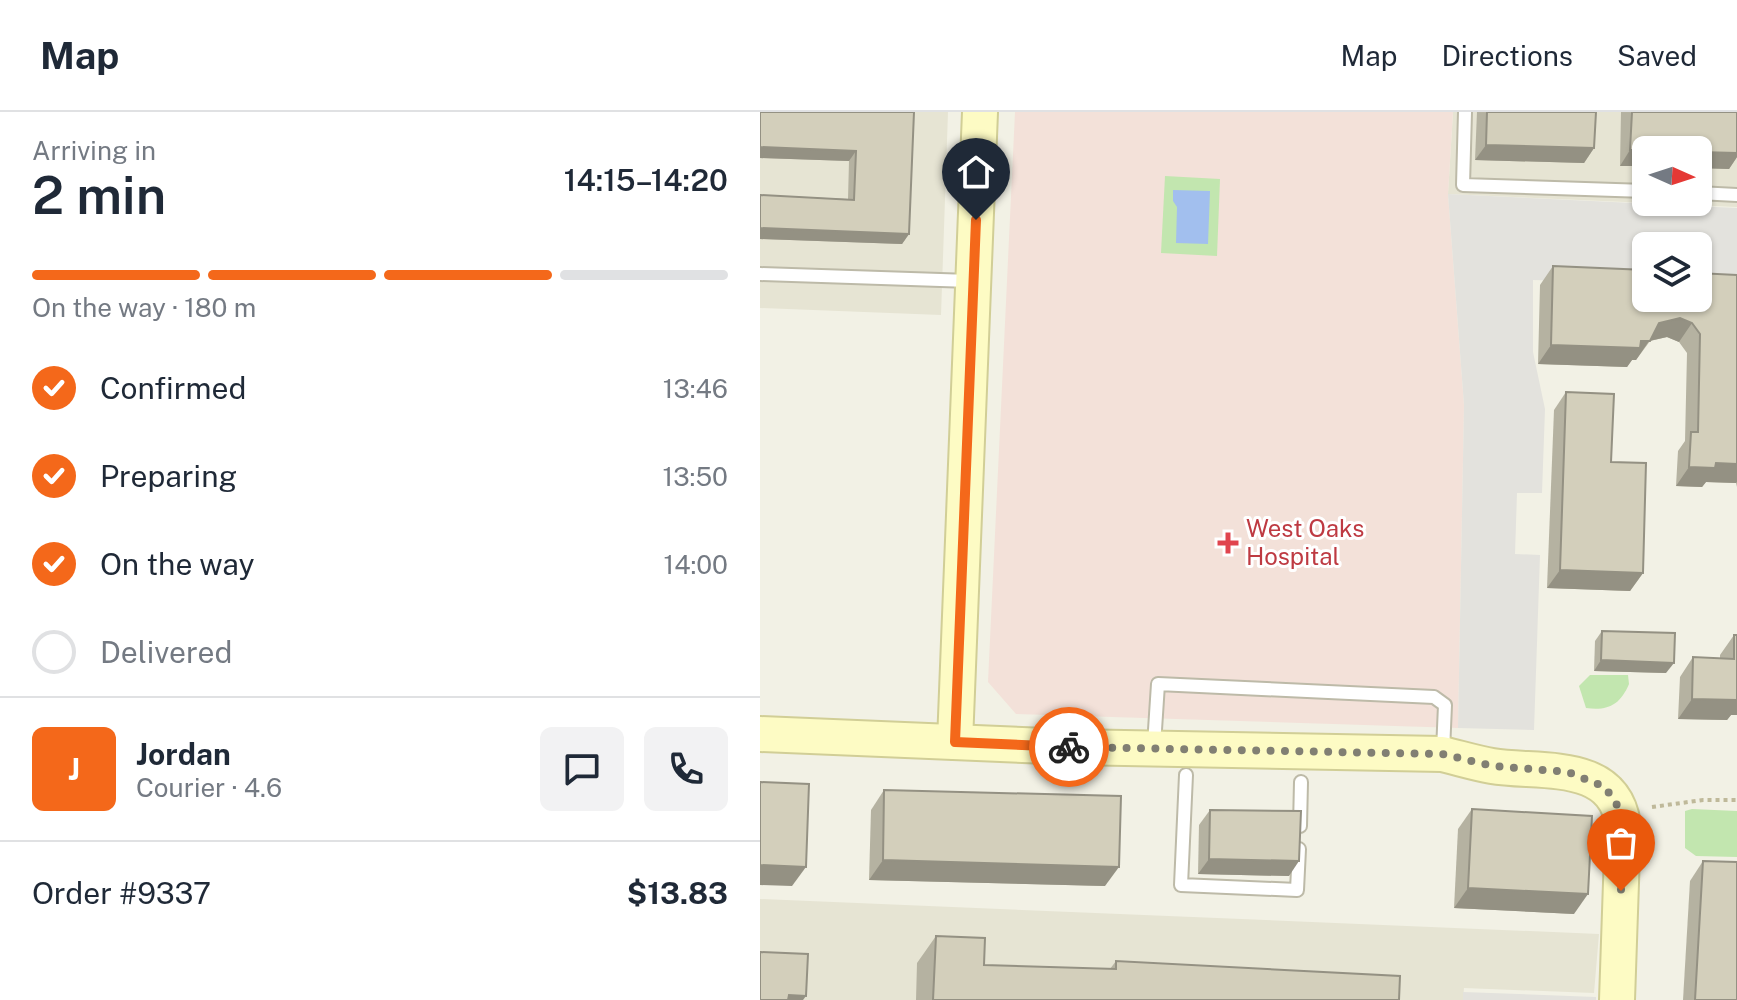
<!DOCTYPE html>
<html lang="en">
<head>
<meta charset="utf-8">
<style>
	body { margin:0; font-family:"Public Sans",sans-serif; background:#f2f2f3; color:#1f2937; height:100vh; display:flex; flex-direction:column; font-size:30px; white-space:nowrap }
	* { box-sizing:border-box; margin:0 }
	p { font-size:26px; color:#747a83 }
	.icon { flex:none; width:44px; height:44px; fill:none; stroke:currentColor; stroke-width:2; stroke-linecap:round; stroke-linejoin:round }
	.map { position:relative; flex:1; overflow:hidden }
	.drawer { display:flex; flex-direction:column; background:#fff; width:760px }
	.drawer>* { flex:none }
	.needle { width:52px; rotate:93deg }
	.controls { position:absolute; left:872px; top:24px; display:grid; gap:16px }
	.controls a { display:grid; place-items:center; width:80px; height:80px; border-radius:12px; background:#fff; box-shadow:0 2px 6px #0004; font-size:40px }
	.pin { position:absolute; display:grid; place-items:center; width:68px; height:68px; color:#fff; margin:-82px -34px; border-radius:50% 50% 50% 0; rotate:-45deg; box-shadow:0 0 8px #0007 }
	.pin .icon { rotate:45deg }
	.courier { position:absolute; display:grid; place-items:center; width:80px; height:80px; margin:-40px; border:6px solid #f4681a; border-radius:50%; background:#fff; color:#222; box-shadow:0 2px 10px #0007 }
	.summary em { font-style:normal; font-weight:600 }
	.summary div { display:flex; flex-direction:column-reverse }
	.summary { display:flex; align-items:center; justify-content:space-between; height:136px; padding:0 32px }
	h1 { font-size:52px; font-weight:600; line-height:60px }
	.bar { display:grid; grid-template-columns:repeat(4,1fr); gap:12px 8px; align-content:center; height:96px; padding:0 32px }
	.bar i { height:10px; border-radius:6px; background:#e0e1e3 }
	.bar .on { background:#f4681a }
	.bar p { grid-column:span 4 }
	.line { display:flex; align-items:center; gap:20px; padding:0 32px; border-top:2px solid #e0e1e3 }
	.line div { flex:1 }
	.round { display:grid; place-items:center; flex:none; width:84px; height:84px; border-radius:12px; background:#f2f2f3 }
	ol { padding:0 32px; list-style:none }
	li { display:flex; align-items:center; gap:24px; height:88px }
	li p { margin-inline-start:auto }
	li .icon { padding:8px; border-radius:50%; background:#f4681a; color:#fff; stroke-width:4 }
	li:last-child { color:#747a83 }
	li i { width:44px; height:44px; border:4px solid #e0e1e3; border-radius:50% }
	header { display:flex; align-items:center; gap:48px; box-sizing:border-box; height:112px; padding:0 40px; background:#fff; border-bottom:2px solid #e0e1e3 }
	header strong { font-size:38px }
	nav { display:flex; gap:44px; margin-inline-start:auto; font-size:28px }
	main { display:flex; flex:1; min-height:0 }
	.map>svg:first-child { display:block }
	.residential { fill:#e6e4d3; fill-rule:evenodd }
	.medical { fill:#f3e1d9 }
	.green { fill:#c2e6af }
	.parking { fill:#e3e2dd }
	.water { fill:#a2bfee }
	.lines { fill:none; stroke-linecap:round; stroke-linejoin:round }
	.lane-casing { stroke:#bdbaa8; stroke-width:16 }
	.secondary-casing { stroke:#d1ce96; stroke-width:38 }
	.path { stroke:#bfb99a; stroke-width:4; stroke-dasharray:4 4; stroke-linecap:butt }
	.lane { stroke:#fff; stroke-width:12 }
	.secondary { stroke:#fdfbc4; stroke-width:34 }
	.wall { fill:#b5b2a1 }
	.shaded-wall { fill:#949183 }
	.building { fill:#d3cfbb; stroke:#949183; stroke-width:2 }
	.done { stroke:#817f73; stroke-width:8; stroke-dasharray:0 14.4 }
	.route { stroke:#f4681a; stroke-width:10 }
	.health-dot { fill:#e0444e; stroke:#fff; stroke-width:3 }
	.labels { text-anchor:middle; stroke-width:6; stroke-linejoin:round; paint-order:stroke }
	.health-label { font-size:24px; fill:#be3a42; stroke:#fff; text-anchor:start }
</style>
</head>
<body>
<header>
<strong>Map</strong>
<nav><a>Map</a><a>Directions</a><a>Saved</a></nav>
</header>
<main>
<section class="drawer">
<div class="summary"><div><h1>2 min</h1><p>Arriving in</p></div><em>14:15–14:20</em></div>
<div class="bar"><i class="on"></i><i class="on"></i><i class="on"></i><i></i><p>On the way · 180 m</p></div>
<ol>
<li><svg class="icon" aria-label="check" viewBox="0 0 24 24"><path d="M5 12l5 5 9-10"/></svg>Confirmed<p>13:46</p></li>
<li><svg class="icon" aria-label="check" viewBox="0 0 24 24"><path d="M5 12l5 5 9-10"/></svg>Preparing<p>13:50</p></li>
<li><svg class="icon" aria-label="check" viewBox="0 0 24 24"><path d="M5 12l5 5 9-10"/></svg>On the way<p>14:00</p></li>
<li><i></i>Delivered</li>
</ol>
<div class="line" style="height:144px"><b class="round" style="background:#f4681a;color:#fff">J</b><div><b>Jordan</b><p>Courier · 4.6</p></div><a class="round"><svg class="icon" aria-label="chat" viewBox="0 0 24 24"><path d="M4 5h16v11H9l-5 4z"/></svg></a><a class="round"><svg class="icon" aria-label="phone" viewBox="0 0 24 24"><path d="M5 4h4l2 5-3 2q2 4 5 5l2-3 5 2v4C11 20 4 13 5 4z"/></svg></a></div>
<div class="line" style="height:104px"><div>Order #9337</div><b>$13.83</b></div>
</section>
<div class="map">
<svg width="977" height="888" viewBox="0 0 977 888">
	<rect width="100%" height="100%" fill="#f2f1e5"/>
	<!-- residential -->
	<g class="residential">
		<polygon points="0,0 188,0 181,203 0,196"/>
		<path d="M 693,0 L 977,0 L 977,95 L 688,82 ZM 886,38 L 938,38 L 938,90 L 886,90 Z"/>
		<polygon points="0,787 839,822 834,881 704,876 703,888 0,888"/>
	</g>
	<!-- medical -->
	<polygon class="medical" points="255,0 693,0 688,82 704,293 698,616 256,602 228,570"/>
	<!-- green -->
	<g class="green">
		<polygon points="405,64 460,67 457,144 401,141"/>
		<path d="M 830,563 L 868,563 L 869,572 C 860,593 848,599 826,596 L 819,574 Z"/>
		<polygon points="932,697 977,699 977,745 936,744 925,736 925,699"/>
	</g>
	<!-- parking -->
	<g class="parking">
		<polygon points="688,82 977,96 977,174 938,173 938,134 886,134 886,171 773,168 773,240 785,297 782,381 757,381 755,442 780,443 774,618 698,616 704,293"/>
		<polygon points="703,880 836,885 836,888 703,888"/>
	</g>
	<!-- water -->
	<polygon class="water" points="413,78 450,79 448,132 416,131 417,95 413,89"/>
	<g class="lines">
		<defs>
			<g id="lane">
				<polyline points="705,0 703,73 886,79"/>
				<polyline points="938,81 977,83"/>
				<polyline points="0,162 210,169"/>
				<polyline points="394,633 398,572 674,585 685,593 683,639"/>
				<polyline points="426,663 421,773 537,778 539,737"/>
				<polyline points="540,714 541,670"/>
			</g>
			<g id="secondary">
				<path d="M 0,622 L 311,635 L 682,642 C 699,646 715,651 732,654 C 780,662 853,647 863,712 L 857,888"/>
				<polyline points="195,630 220,0"/>
			</g>
		</defs>
		<!-- lane casing -->
		<use href="#lane" class="lane-casing"/>
		<!-- secondary casing -->
		<use href="#secondary" class="secondary-casing"/>
		<!-- path -->
		<polyline class="path" points="892,695 943,688 977,688"/>
		<!-- lane -->
		<use href="#lane" class="lane"/>
		<!-- secondary -->
		<use href="#secondary" class="secondary"/>
	</g>
	<!-- wall -->
	<g class="wall">
		<polygon points="154,0 149,122 142,132 0,127 0,83 88,87 89,49 0,46"/>
		<polygon points="717,0 836,0 834,36 824,51 715,48"/>
		<polygon points="861,0 977,0 977,45 969,57 938,56 938,38 860,54"/>
		<polygon points="793,154 977,163 977,375 976,371 946,370 942,375 916,374 918,339 925,329 927,241 919,230 907,225 890,229 876,248 872,248 867,255 778,252 780,173"/>
		<polygon points="806,280 851,350 883,461 870,479 787,476 794,298"/>
		<polygon points="842,519 906,561 834,559 835,529"/>
		<polygon points="974,523 977,523 977,603 971,603 967,608 918,607 920,565 933,545 960,546 960,543"/>
		<polygon points="124,678 345,774 109,768 111,698"/>
		<polygon points="712,697 814,802 694,796 698,717"/>
		<polygon points="450,698 529,764 438,762 439,713"/>
		<polygon points="943,749 977,888 923,888 930,769"/>
		<polygon points="176,824 224,853 350,857 356,849 639,888 156,888 157,851"/>
	</g>
	<!-- shaded-wall -->
	<g class="shaded-wall">
		<polygon points="726,33 834,36 824,51 715,48"/>
		<polygon points="0,35 96,39 89,49 0,46"/>
		<polygon points="870,38 886,39 886,54 860,54"/>
		<polygon points="938,40 977,41 977,45 969,57 938,56"/>
		<polygon points="0,116 149,122 142,132 0,127"/>
		<polygon points="920,206 932,211 919,230 907,225 889,229 876,248 872,248 867,255 778,252 791,233 881,229 899,211"/>
		<polygon points="956,351 977,352 977,370 976,371 946,370 942,375 916,374 929,355"/>
		<polygon points="800,458 883,461 870,479 787,476"/>
		<polygon points="841,548 914,551 906,561 834,559"/>
		<polygon points="932,587 977,588 977,603 971,603 967,608 918,607"/>
		<polygon points="449,747 539,749 529,764 438,762"/>
		<polygon points="123,748 359,755 345,774 109,768"/>
		<polygon points="0,753 46,755 32,774 0,773"/>
		<polygon points="708,776 828,782 814,802 694,796"/>
		<polygon points="29,883 46,884 43,888 25,888"/>
	</g>
	<!-- building -->
	<g class="building">
		<polygon points="0,0 154,0 149,122 0,116 0,83 94,88 96,39 0,35"/>
		<polygon points="727,0 836,0 834,36 726,33"/>
		<polygon points="872,0 977,0 977,41 938,40 938,38 870,38"/>
		<polygon points="793,154 886,158 886,186 938,186 938,161 977,163 977,352 956,351 955,356 929,355 931,320 938,320 940,222 932,211 920,206 899,211 890,229 881,229 880,236 791,233"/>
		<polygon points="806,280 854,282 851,350 886,351 883,461 800,458"/>
		<polygon points="842,519 915,521 914,551 841,548"/>
		<polygon points="974,523 977,523 977,588 932,587 933,545 974,547"/>
		<polygon points="0,670 49,672 46,755 0,753"/>
		<polygon points="124,678 361,684 359,755 123,748"/>
		<polygon points="712,697 832,704 828,782 708,776"/>
		<polygon points="450,698 541,699 539,749 449,747"/>
		<polygon points="943,749 977,750 977,888 935,888"/>
		<polygon points="176,824 225,826 224,853 356,857 356,849 640,864 639,888 173,888"/>
		<polygon points="0,840 48,842 46,884 29,883 28,888 0,888"/>
	</g>
	<g class="lines">
		<!-- done -->
		<polyline class="done" points="309,635 682,642 733,654 808,660 845,675 861,699 861,779"/>
		<!-- route -->
		<polyline class="route" points="216,108 195,630 309,635"/>
	</g>
	<!-- markers -->
	<path class="health-dot" d="M464 419h8v8h8v8h-8v8h-8v-8h-8v-8h8z"/>
	<g class="labels">
		<!-- health labels -->
		<g class="health-label">
			<text x="486" y="425">West Oaks<tspan x="486" dy="28">Hospital</tspan></text>
		</g>
	</g>
</svg>
<div class="controls">
<a><svg class="needle" viewBox="-14 -14 28 28"><path d="M0-13l5 13h-10z" fill="#e53935"/><path d="M0 13l5-13h-10z" fill="#747a83"/></svg></a>
<a><svg class="icon" aria-label="layers" viewBox="0 0 24 24"><path d="M12 4l9 5-9 5-9-5zM3 14l9 5 9-5"/></svg></a>
</div>
<div class="pin" style="left:861px;top:779px;background:#ea580c"><svg class="icon" aria-label="bag" viewBox="0 0 24 24"><path d="M5 8h14l-1 12H6zM9 8a3 3 0 0 1 6 0"/></svg></div>
<div class="pin" style="left:216px;top:108px;background:#1f2937"><svg class="icon" aria-label="home" viewBox="0 0 24 24"><path d="M3 11l9-7 9 7M6 9v11h12V9"/></svg></div>
<div class="courier" style="left:309px;top:635px"><svg class="icon" aria-label="bike" viewBox="0 0 24 24"><circle cx="6" cy="16" r="4"/><circle cx="18" cy="16" r="4"/><path d="M6 16l4-8h5l3 8M10 8l3 8H6M13 5h3"/></svg></div>
</div>
</main>
</body>
</html>
